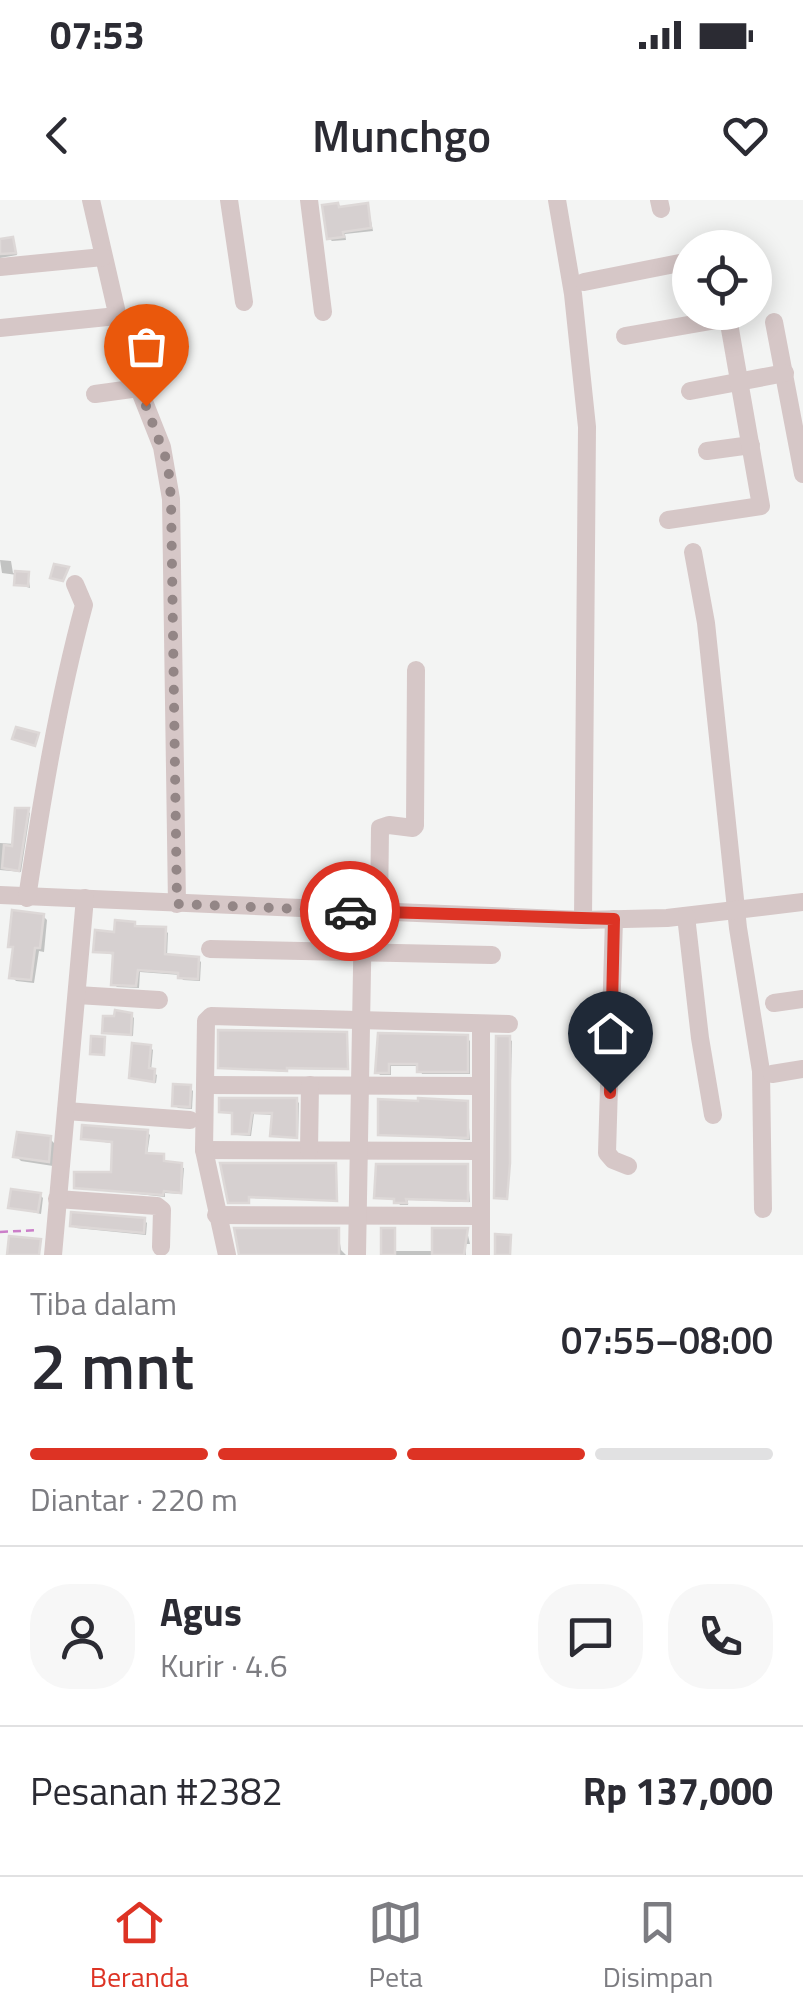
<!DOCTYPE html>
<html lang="id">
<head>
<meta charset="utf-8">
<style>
	body { margin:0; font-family:"Titillium Web",sans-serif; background:#f7f7f7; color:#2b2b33; height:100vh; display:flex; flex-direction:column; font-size:38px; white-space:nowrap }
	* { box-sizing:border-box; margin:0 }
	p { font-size:32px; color:#7c7c81 }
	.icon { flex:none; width:55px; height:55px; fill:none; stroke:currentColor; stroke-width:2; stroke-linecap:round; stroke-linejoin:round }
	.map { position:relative; height:1055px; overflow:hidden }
	.details { display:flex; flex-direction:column; background:#fff; flex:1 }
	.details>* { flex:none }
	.buttons { position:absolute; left:672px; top:30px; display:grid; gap:20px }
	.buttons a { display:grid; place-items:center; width:100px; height:100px; border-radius:50%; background:#fff; box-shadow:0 5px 25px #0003; font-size:50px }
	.pin { position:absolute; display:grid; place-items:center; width:85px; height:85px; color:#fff; margin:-102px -42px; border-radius:50% 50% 50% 0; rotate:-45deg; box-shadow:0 0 10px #0007 }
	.pin .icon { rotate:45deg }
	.courier { position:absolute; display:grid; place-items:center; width:100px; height:100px; margin:-50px; border:8px solid #dd3324; border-radius:50%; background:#fff; color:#222; box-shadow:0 2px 12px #0007 }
	.head em { font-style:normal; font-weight:600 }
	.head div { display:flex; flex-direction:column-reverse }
	.head { display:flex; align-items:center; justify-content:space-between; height:170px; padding:0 30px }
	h1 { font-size:65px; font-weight:600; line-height:75px }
	.bar { display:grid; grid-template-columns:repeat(4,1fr); gap:15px 10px; align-content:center; height:120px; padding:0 30px }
	.bar i { height:12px; border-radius:8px; background:#e1e1e2 }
	.bar .current { background:#dd3324 }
	.bar p { grid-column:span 4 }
	.line { display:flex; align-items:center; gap:25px; padding:0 30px; border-top:2px solid #e1e1e2 }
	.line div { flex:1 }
	.round { display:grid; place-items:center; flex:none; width:105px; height:105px; border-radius:40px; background:#f7f7f7 }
	.status { display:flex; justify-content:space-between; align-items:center; height:70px; padding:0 50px; background:#fff; direction:ltr }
	.status svg { height:28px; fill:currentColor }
	header { display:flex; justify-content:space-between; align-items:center; height:130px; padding:0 30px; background:#fff; font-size:45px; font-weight:600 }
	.tab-bar { display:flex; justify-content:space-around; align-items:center; height:140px; border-top:2px solid #e1e1e2; background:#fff; font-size:28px; color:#7c7c81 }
	.tab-bar a { display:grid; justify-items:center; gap:5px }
	.tab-bar .current { color:#dd3324 }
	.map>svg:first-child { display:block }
	.shadow { fill:#0003 }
	.building { fill:#d6d0d0; stroke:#ddd8d7; stroke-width:2.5 }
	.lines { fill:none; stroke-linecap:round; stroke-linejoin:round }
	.path { stroke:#cb7ec9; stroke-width:2.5; stroke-dasharray:8 5; stroke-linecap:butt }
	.minor { stroke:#d6c7c7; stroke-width:18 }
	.done { stroke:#938686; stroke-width:10; stroke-dasharray:0 18 }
	.route { stroke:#dd3324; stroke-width:12 }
</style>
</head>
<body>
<div class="status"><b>07:53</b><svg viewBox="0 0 49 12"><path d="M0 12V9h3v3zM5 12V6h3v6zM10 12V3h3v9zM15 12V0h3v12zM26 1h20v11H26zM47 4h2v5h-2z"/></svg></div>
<header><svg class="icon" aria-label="back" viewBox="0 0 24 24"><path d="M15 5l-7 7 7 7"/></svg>Munchgo<svg class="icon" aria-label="heart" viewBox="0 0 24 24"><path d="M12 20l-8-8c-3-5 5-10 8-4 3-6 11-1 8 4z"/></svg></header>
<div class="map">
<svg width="803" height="1055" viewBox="0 0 803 1055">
	<rect width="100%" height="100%" fill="#f3f4f3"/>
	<!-- shadow -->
	<g class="shadow">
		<polygon points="368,6 373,31 345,34 346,40 332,41 329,38 341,9"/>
		<polygon points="13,40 17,55 0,58 0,42"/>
		<polygon points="0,360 11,361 13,373 28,374 30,388 17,384 17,375 2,373"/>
		<polygon points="27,611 30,613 21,672 0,670 0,643 15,644"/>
		<polygon points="43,716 47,720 44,752 39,751 34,783 16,781 12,777 15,750 11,746"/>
		<polygon points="134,724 139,729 165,730 168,733 167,757 198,759 201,762 200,781 183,780 180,775 140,772 139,788 117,787 114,784 115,755 95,751"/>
		<polygon points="131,815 134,818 133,836 104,832"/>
		<polygon points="346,835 349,870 288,869 288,872 220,867"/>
		<polygon points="380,836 467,838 470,841 470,874 422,874 419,866 391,866 391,875 380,875 378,872"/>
		<polygon points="509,839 512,841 508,1000 497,997"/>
		<polygon points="150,847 153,850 151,871 157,875 156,883 132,877"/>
		<polygon points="190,888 193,891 192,909 178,908 175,905"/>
		<polygon points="296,900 299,903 298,939 273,935 274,915 254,914 251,936 237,935 235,914 221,911"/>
		<polygon points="467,903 470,940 381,934"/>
		<polygon points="147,932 150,935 147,955 163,957 165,964 184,968 182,994 165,993 165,997 76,987 113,975 115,944 83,938"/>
		<polygon points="50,939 55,944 53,966 21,961 16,956"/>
		<polygon points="335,965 337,1001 250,998 250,1003 231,1001"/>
		<polygon points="467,966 470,1002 408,1000 408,1005 400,1005 397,1000 376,997"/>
		<polygon points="40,995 43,998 41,1014 11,1007"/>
		<polygon points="144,1020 147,1023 146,1035 76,1028 72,1025"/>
		<polygon points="338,1030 341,1050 346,1055 240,1055"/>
		<polygon points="394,1031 396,1051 435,1051 467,1031 470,1044 465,1044 466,1055 381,1055"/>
	</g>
	<!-- building -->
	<g class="building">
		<polygon points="338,3 339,7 368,3 371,28 343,32 344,37 327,39 322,5"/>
		<polygon points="13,37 16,53 0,54 0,39"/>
		<polygon points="54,364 69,367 63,381 50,378"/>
		<polygon points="15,371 29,372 28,386 14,385"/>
		<polygon points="16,527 39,533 35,546 12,539"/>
		<polygon points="15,608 29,608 19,671 2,668 4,645 12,646"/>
		<polygon points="12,710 44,714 40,748 35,748 31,780 9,778 13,747 8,747"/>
		<polygon points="115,720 135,722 135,726 166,727 165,754 199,757 198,779 178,778 178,773 138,770 136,786 111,785 113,753 93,752 95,730 114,732"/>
		<polygon points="115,810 132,813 131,835 102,833 103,816 114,816"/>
		<polygon points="218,830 347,832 348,869 287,868 287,871 218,868"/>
		<polygon points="378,833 468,835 468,872 417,872 417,864 389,864 389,873 375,873"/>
		<polygon points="91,836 105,837 104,855 90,854"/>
		<polygon points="496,836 510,836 510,963 507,999 494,998"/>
		<polygon points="132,843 151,845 149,868 155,869 154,882 129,878"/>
		<polygon points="173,884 191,885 190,907 172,906"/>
		<polygon points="219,898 297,898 297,938 270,936 272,913 252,913 249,934 232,934 232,913 219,912"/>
		<polygon points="418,898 468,901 468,938 378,935 378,899 418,901"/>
		<polygon points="82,925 148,930 146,953 164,954 164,961 182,963 181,993 164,991 163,995 74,988 74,972 111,972 112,942 81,939"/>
		<polygon points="17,932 51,936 49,962 13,957"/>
		<polygon points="220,963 336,963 337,1001 249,997 249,1003 228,1003"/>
		<polygon points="376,964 468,964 468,1001 406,999 407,1003 394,1003 394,999 374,998"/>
		<polygon points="11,989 41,993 38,1012 8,1008"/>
		<polygon points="71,1012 145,1018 144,1033 70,1026"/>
		<polygon points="234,1028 339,1028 339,1055 239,1055"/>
		<rect x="381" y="1028" width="14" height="27"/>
		<polygon points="432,1028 468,1028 464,1055 432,1055"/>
		<polygon points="495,1034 511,1035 510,1055 495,1055"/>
		<polygon points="9,1036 41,1039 39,1055 7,1055"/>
	</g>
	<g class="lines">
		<!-- path -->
		<polyline class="path" points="0,1032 38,1030"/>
		<!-- minor -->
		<g class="minor">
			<polyline points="91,0 128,161 162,247 171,299 177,704"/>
			<polyline points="229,0 244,102"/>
			<polyline points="309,0 323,112"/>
			<polyline points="557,0 573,94 587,227 583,720"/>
			<polyline points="659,0 661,9"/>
			<polyline points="0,67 103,57"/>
			<polyline points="584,82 690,61"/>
			<polyline points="774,122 803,274"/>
			<polyline points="0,128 117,116"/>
			<polyline points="625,136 728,118"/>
			<polyline points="690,191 785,173"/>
			<polyline points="95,194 139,188"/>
			<polyline points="707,251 751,245"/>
			<polyline points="668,320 761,306 727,112"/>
			<polyline points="693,352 706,423 738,728 761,871 763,1009"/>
			<polyline points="0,695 583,720 667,718 803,702"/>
			<path d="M 27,698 C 42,599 58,501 84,405 L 75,384"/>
			<polyline points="379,713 380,628 389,625 413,628 415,626 416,470"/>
			<polyline points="686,716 700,838 713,915"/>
			<polyline points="614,719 607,953 613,960 628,966"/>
			<polyline points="210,749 492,755"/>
			<polyline points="77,795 159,800"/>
			<polyline points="774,803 803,799"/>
			<polyline points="772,874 803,869"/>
			<polyline points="207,885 481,886"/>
			<polyline points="66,911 190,920"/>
			<polyline points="204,950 480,951"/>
			<polyline points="309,950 310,885"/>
			<polyline points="57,999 157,1006 162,1010 161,1047"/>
			<polyline points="216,1015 481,1016"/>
			<polyline points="53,1055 85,698"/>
			<polyline points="227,1055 204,950 206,821 211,816 509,824"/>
			<polyline points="357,1055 363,712"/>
			<polyline points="481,1055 481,824"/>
		</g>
	</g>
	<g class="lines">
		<!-- done -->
		<polyline class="done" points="146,206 168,264 171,299 177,704 350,711"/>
		<!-- route -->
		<polyline class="route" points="350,711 614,719 610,893"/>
	</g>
</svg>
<div class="buttons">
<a><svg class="icon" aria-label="locate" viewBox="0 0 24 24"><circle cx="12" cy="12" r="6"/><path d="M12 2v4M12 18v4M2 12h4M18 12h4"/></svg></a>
</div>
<div class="pin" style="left:146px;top:206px;background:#ea580c"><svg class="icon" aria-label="bag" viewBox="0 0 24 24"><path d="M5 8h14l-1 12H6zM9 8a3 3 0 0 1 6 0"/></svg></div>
<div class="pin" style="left:610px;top:893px;background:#1f2937"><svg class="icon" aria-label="home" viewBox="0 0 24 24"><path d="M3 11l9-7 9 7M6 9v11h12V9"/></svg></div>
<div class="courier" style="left:350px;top:711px"><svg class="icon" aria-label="car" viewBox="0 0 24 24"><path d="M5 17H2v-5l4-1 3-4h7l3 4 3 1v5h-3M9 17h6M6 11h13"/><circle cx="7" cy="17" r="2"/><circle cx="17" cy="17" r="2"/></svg></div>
</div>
<section class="details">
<div class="head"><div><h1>2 mnt</h1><p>Tiba dalam</p></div><em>07:55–08:00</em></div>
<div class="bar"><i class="current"></i><i class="current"></i><i class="current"></i><i></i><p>Diantar · 220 m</p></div>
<div class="line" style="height:180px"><a class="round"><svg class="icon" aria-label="person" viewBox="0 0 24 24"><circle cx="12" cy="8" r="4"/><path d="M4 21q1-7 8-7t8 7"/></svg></a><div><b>Agus</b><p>Kurir · 4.6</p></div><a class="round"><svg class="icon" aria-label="chat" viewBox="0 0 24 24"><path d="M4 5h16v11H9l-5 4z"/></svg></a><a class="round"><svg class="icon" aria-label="phone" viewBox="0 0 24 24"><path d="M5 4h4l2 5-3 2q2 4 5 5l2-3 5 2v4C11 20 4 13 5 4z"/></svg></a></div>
<div class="line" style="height:130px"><div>Pesanan #2382</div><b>Rp 137,000</b></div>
</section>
<nav class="tab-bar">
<a class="current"><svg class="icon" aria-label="home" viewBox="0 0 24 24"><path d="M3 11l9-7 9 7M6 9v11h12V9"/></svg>Beranda</a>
<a><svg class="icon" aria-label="map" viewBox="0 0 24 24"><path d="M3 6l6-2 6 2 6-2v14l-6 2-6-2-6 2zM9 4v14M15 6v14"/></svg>Peta</a>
<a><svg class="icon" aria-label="saved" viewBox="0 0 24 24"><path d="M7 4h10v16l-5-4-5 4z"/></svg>Disimpan</a>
</nav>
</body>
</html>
